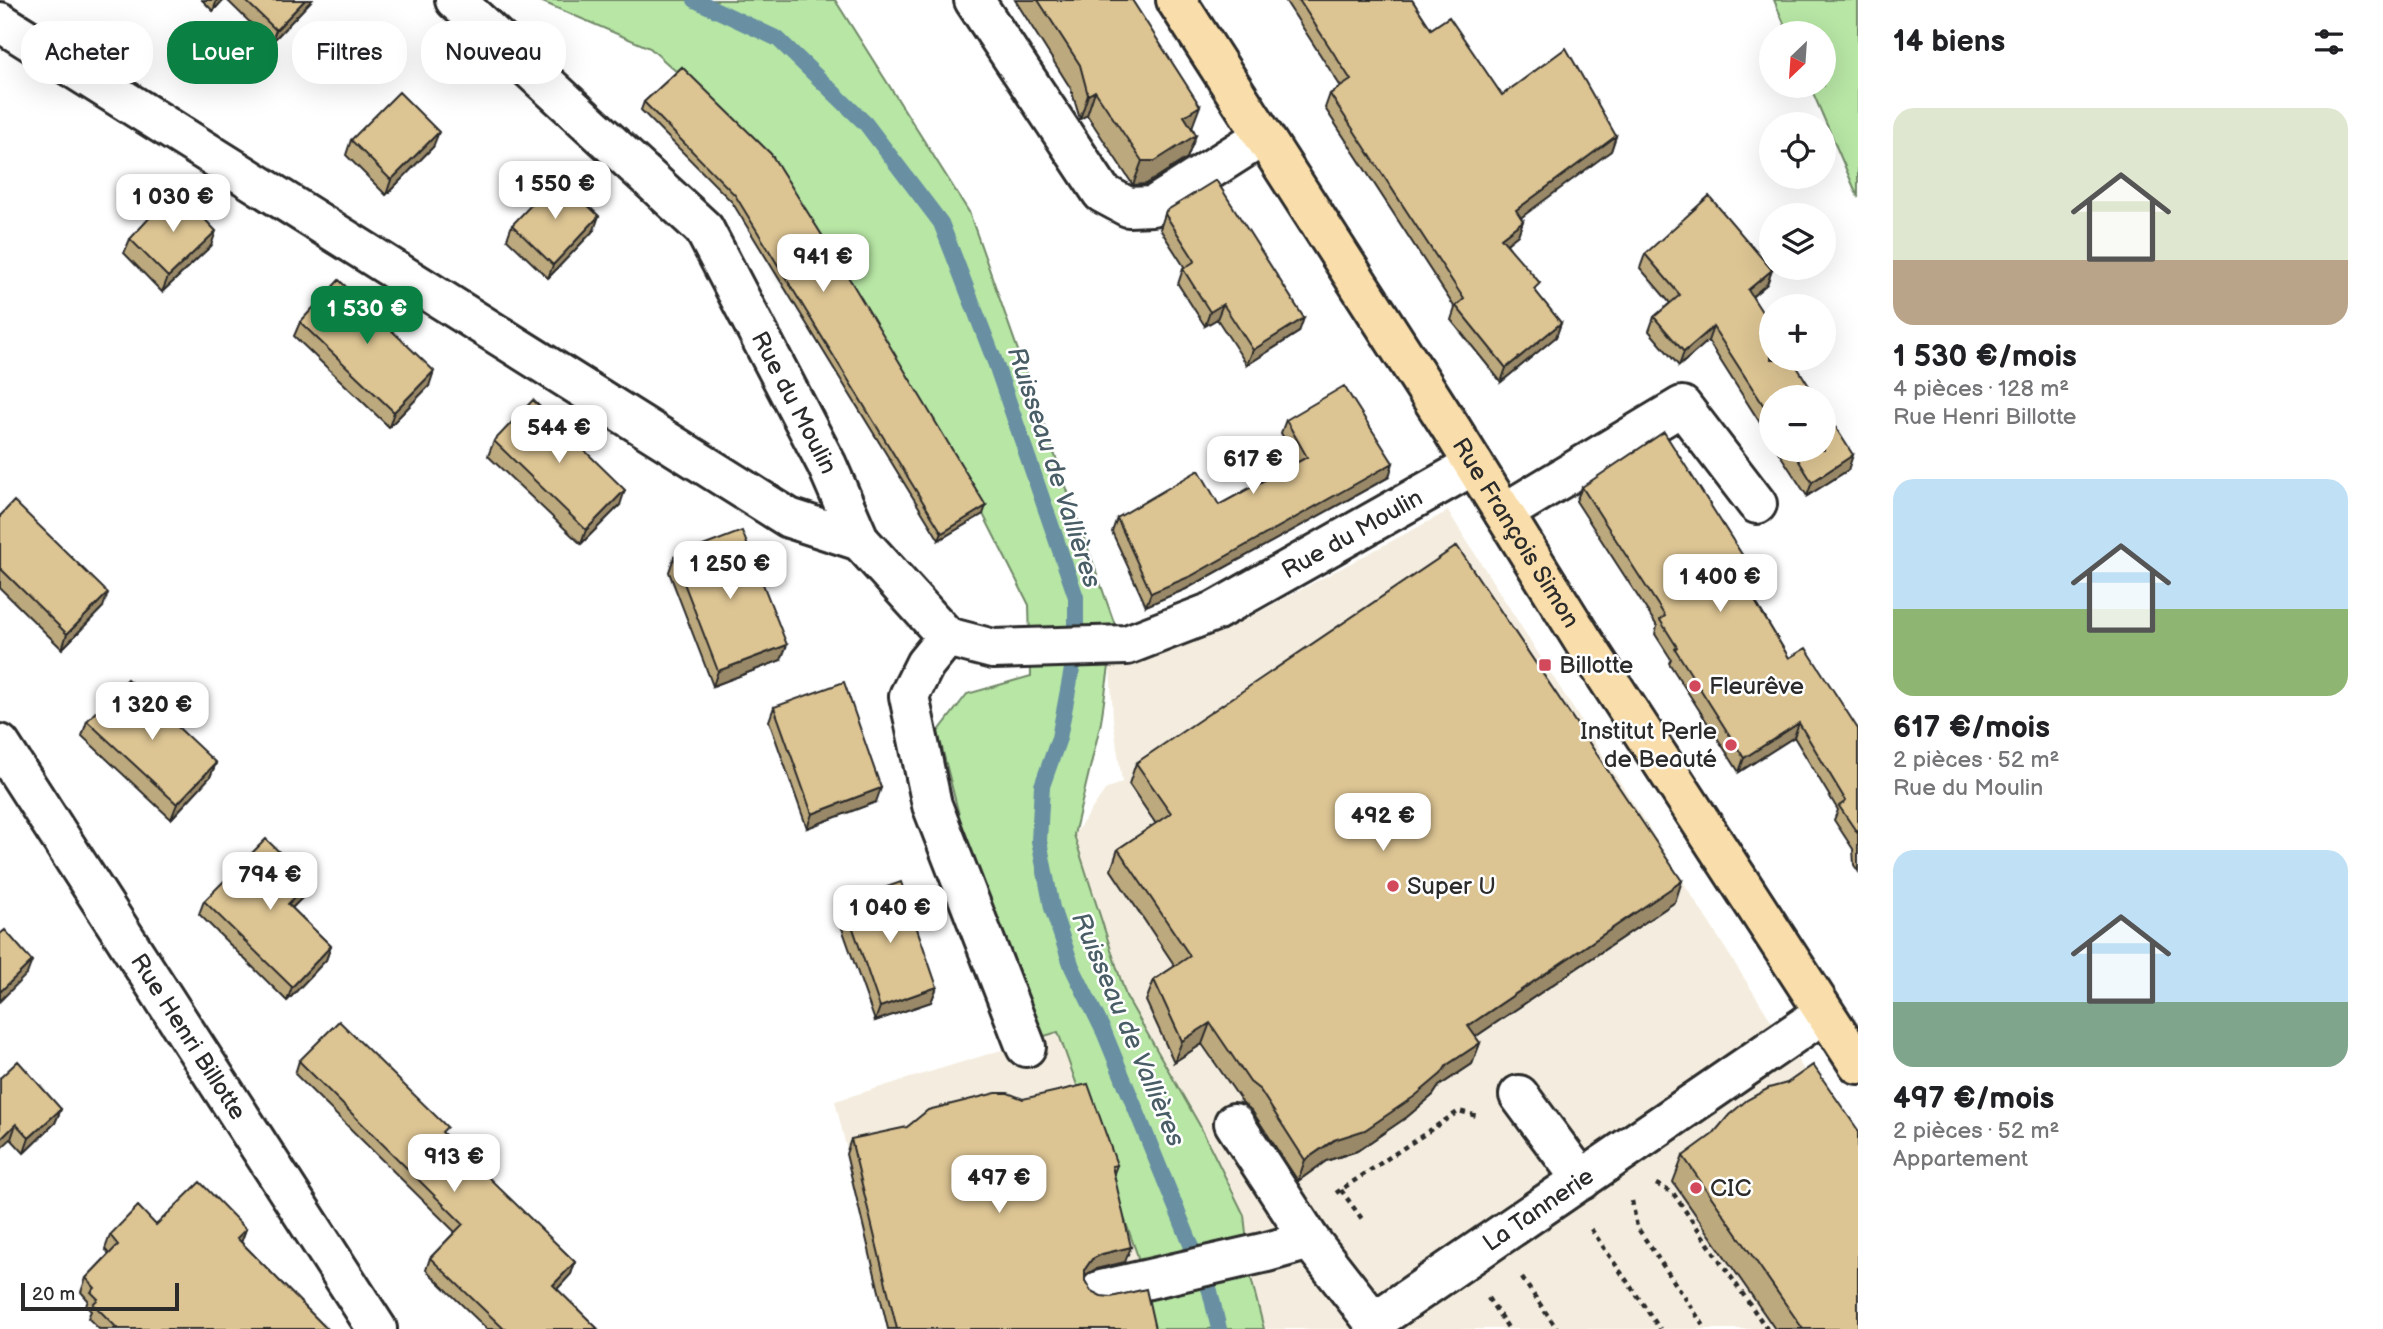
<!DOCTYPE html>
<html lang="fr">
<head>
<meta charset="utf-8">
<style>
	:root { --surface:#fff; --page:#f6f6f6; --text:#202124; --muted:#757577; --accent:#0b8043 }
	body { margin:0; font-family:"Balsamiq Sans",sans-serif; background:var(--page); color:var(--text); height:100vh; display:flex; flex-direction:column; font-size:26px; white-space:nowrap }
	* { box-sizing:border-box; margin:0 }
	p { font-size:23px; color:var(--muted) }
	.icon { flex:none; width:38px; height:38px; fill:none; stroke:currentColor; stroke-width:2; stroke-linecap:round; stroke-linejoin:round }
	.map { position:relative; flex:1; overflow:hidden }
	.side { display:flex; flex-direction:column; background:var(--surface); width:525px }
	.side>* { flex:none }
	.top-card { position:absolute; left:21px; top:21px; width:665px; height:63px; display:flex; gap:14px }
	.needle { width:46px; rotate:205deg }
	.buttons { position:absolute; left:1759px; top:21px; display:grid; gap:14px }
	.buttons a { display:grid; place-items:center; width:77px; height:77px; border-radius:50%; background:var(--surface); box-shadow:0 7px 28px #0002; font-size:35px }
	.scale { position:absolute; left:21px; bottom:18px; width:158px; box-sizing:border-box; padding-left:7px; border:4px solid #2b2b2b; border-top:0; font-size:19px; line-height:24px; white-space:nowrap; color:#2b2b2b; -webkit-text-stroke:5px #fff; paint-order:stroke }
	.price { position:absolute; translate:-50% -60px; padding:0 16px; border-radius:14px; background:#fff; color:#222; font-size:23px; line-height:46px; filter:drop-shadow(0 2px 4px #0008) }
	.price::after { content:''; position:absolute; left:50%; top:42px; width:21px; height:16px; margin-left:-10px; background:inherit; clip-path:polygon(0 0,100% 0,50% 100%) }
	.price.current { background:var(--accent); color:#fff }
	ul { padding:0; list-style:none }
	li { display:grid; align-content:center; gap:14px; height:371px; padding:0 35px }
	li span { display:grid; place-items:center; height:217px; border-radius:21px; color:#555 }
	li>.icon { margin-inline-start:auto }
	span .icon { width:126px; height:126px; fill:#fffc; stroke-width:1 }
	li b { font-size:30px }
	h2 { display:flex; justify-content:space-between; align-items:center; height:84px; padding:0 35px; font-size:30px }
	.tag { padding:0 24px; border-radius:28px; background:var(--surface); box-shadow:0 7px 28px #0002; font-size:24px; line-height:63px }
	.tag.current { background:var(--accent); color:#fff }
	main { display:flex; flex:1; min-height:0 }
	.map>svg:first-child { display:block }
	.built { fill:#f4eddf }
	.green { fill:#b7e6a5; stroke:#718868; stroke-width:2 }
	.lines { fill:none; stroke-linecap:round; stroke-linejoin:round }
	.stream { stroke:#678fa2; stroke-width:16 }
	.minor-casing { stroke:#2b2b2b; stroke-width:44 }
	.major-casing { stroke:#2b2b2b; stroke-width:44 }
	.path { stroke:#2b2b2b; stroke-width:4.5; stroke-dasharray:5 5; stroke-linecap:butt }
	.minor { stroke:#fff; stroke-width:38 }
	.major { stroke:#f9deab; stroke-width:38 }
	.wall { fill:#bda97e; stroke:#2b2b2b; stroke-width:2 }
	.shaded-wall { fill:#9a8967; stroke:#2b2b2b; stroke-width:2 }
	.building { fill:#dcc493; stroke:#2b2b2b; stroke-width:2 }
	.poi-dot { fill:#d1495b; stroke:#fff; stroke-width:2.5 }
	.labels { text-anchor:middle; stroke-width:5; stroke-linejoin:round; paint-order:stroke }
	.street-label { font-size:24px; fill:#2b2b2b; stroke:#fff }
	.poi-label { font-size:24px; fill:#2b2b2b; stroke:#fff; text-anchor:start }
	.water-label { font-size:26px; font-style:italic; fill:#495d66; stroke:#fff }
</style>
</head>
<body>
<main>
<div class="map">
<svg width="1858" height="1329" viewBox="0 0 1858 1329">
	<rect width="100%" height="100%" fill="#fff"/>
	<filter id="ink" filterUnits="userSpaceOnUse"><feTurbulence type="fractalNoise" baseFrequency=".0143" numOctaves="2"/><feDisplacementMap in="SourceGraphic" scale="14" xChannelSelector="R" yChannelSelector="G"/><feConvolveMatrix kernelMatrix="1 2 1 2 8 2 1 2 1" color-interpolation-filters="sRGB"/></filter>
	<g filter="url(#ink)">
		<path class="built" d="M 1448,511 L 1772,1022 L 1796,1057 L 1858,1158 L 1858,1329 L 890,1329 L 835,1101 L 1125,1012 L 1074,835 L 1105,790 L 1122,782 L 1113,719 L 1109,650 L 1227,629 Z"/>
		<path class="green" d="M 538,0 L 835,0 L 969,212 L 1115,625 L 1101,722 L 1074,835 L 1126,996 L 1199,1124 L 1244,1215 L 1251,1278 L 1264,1329 L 1152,1329 L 1137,1254 L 1058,1032 L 1017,1044 L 938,732 L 967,694 L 1031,676 L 1029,605 L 983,514 L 849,291 L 679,74 L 650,48 Z
			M 1774,0 L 1858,0 L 1858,197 L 1810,86 L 1824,86 L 1824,33 L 1788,33 Z"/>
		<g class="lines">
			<path class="stream" d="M 695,0 L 778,39 L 866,124 L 941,223 L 995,362 L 1076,597 L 1076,648 L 1059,738 L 1042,786 L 1039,841 L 1052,908 L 1072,967 L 1104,1032 L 1210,1291 L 1219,1329"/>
			<defs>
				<g id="minor">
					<path id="s1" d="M 455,0 L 704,229 L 827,465 L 860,541 L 947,637 L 993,649 L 1127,645 L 1215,611 L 1474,465"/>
					<path d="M 974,0 L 1102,193 L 1128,207 L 1153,206 L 1263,136"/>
					<path d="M 0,22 L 789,518 L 860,541"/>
					<path d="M 1504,513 L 1682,406 L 1757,504"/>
					<path d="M 947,637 L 925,664 L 909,696 L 932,805 L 1026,1047"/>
					<path id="s2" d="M 0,744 L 377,1329"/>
					<path d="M 1519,1095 L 1582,1180"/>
					<path d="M 1234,1123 L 1310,1240"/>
					<path id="s3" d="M 1101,1290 L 1267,1252 L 1310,1240 L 1374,1322 L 1824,1013"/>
				</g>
				<g id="major">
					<path id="s4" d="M 1176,0 L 1451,428 L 1584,642 L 1858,1064"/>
				</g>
			</defs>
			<use href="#minor" class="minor-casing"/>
			<use href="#major" class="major-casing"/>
			<path class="path" d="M 1656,1184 L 1673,1193 L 1767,1329
				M 1341,1190 L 1362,1219
				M 1336,1193 L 1459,1111 L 1477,1116
				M 1632,1201 L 1637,1227 L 1706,1329
				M 1591,1229 L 1660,1329
				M 1522,1278 L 1557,1329
				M 1488,1298 L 1509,1329"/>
			<use href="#minor" class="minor"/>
			<use href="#major" class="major"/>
		</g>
		<path class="wall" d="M 202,0 L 223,0 L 213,11 Z
			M 227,0 L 312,0 L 271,43 Z
			M 1015,0 L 1132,0 L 1196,135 L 1187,158 L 1146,184 L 1133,185 L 1087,115 L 1080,119 L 1071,89 Z
			M 1285,0 L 1412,0 L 1431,29 L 1502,95 L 1616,136 L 1611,151 L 1520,217 L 1523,221 L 1518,235 L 1507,244 L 1537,293 L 1561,323 L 1556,337 L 1501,382 L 1451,320 L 1455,308 L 1325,108 L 1330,94 L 1341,87 Z
			M 682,67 L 983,514 L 939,540 L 732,202 L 641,110 L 644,102 Z
			M 351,140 L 433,147 L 386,195 L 346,155 Z
			M 1166,211 L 1299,332 L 1247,365 L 1217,319 L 1205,326 L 1178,284 L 1183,269 L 1185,268 L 1160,229 Z
			M 512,225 L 594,230 L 548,278 L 507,239 Z
			M 130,239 L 211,246 L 162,292 L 124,253 Z
			M 1645,254 L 1772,270 L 1767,284 L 1752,297 L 1771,397 L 1771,440 L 1708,341 L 1679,366 L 1649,331 L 1654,317 L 1670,303 L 1640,268 Z
			M 300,322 L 429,386 L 389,427 L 294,336 Z
			M 1286,420 L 1389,477 L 1186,589 L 1146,606 L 1112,532 L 1117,518 L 1219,505 L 1297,462 L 1281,433 Z
			M 494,441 L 620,505 L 581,544 L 488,456 Z
			M 1777,450 L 1824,450 L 1848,470 L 1807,496 Z
			M 1582,487 L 1748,564 L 1742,579 L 1789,658 L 1858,729 L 1858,871 L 1854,865 L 1853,849 L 1834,820 L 1838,810 L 1794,737 L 1739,772 L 1669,663 L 1671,659 L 1655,634 L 1657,626 L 1576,501 Z
			M 0,516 L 103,607 L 62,649 L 0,588 Z
			M 674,557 L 781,660 L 713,686 L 669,572 Z
			M 774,707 L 876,802 L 807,828 L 769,721 Z
			M 87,721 L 216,763 L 210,777 L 171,819 L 82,736 Z
			M 1136,763 L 1675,902 L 1475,1037 L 1480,1043 L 1472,1064 L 1439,1086 L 1433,1095 L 1407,1117 L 1357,1151 L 1326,1161 L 1298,1181 L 1252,1111 L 1243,1103 L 1202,1044 L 1174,1062 L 1146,1001 L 1154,980 L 1175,966 L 1111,870 L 1118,849 L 1156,824 L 1129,784 Z
			M 310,882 L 305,895 L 292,908 L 331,946 L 326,960 L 287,1001 L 199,914 L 204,901 Z
			M 844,902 L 937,987 L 931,1002 L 875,1021 L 838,917 Z
			M 299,1061 L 444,1135 L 575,1262 L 571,1274 L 557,1289 L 598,1329 L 487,1329 L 426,1270 L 430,1258 L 455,1232 L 295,1074 Z
			M 0,1078 L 61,1109 L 55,1123 L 24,1153 L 11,1139 Z
			M 851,1139 L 1117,1165 L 1114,1173 L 1125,1262 L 1096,1269 L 1087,1274 L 1085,1276 L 1085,1281 L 1091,1291 L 1155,1329 L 888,1329 L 846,1154 Z
			M 1683,1156 L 1858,1329 L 1775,1329 L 1673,1182 Z
			M 156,1225 L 246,1229 L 241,1242 L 327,1329 L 99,1329 L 88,1318 L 91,1311 L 86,1306 L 88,1300 L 81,1292 L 86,1278 L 109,1254 L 105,1249 L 110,1235 Z"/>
		<path class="shaded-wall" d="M 217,0 L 223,0 L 213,11 Z
			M 305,0 L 312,0 L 271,43 L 276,30 Z
			M 1095,91 L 1087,115 L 1080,119 L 1088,95 Z
			M 1200,106 L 1191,130 L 1184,116 Z
			M 439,132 L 433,147 L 386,195 L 391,180 Z
			M 1196,135 L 1187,158 L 1146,184 L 1133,185 L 1142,161 Z
			M 1616,136 L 1611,151 L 1511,225 L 1516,210 Z
			M 599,216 L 594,230 L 548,278 L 553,265 Z
			M 1523,221 L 1518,235 L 1496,252 L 1501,238 Z
			M 216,231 L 211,246 L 162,292 L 168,277 Z
			M 1772,270 L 1767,284 L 1743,304 L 1748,290 Z
			M 1223,304 L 1217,319 L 1205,326 L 1210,312 Z
			M 1304,318 L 1299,332 L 1247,365 L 1253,350 Z
			M 1561,323 L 1556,337 L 1501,382 L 1506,368 Z
			M 1713,327 L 1708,341 L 1679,366 L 1684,352 Z
			M 434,371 L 429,386 L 389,427 L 394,412 Z
			M 1853,455 L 1848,470 L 1807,496 L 1812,482 Z
			M 1393,463 L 1389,477 L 1186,589 L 1146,606 L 1151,593 Z
			M 625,490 L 620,505 L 581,544 L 586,530 Z
			M 986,506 L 983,514 L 939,540 L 942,533 Z
			M 1748,564 L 1743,578 L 1732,585 L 1737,571 Z
			M 108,593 L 103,607 L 62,649 L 67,634 Z
			M 787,645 L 781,660 L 713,686 L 718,671 Z
			M 1799,723 L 1794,737 L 1739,772 L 1744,758 Z
			M 216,763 L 210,777 L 171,819 L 177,804 Z
			M 881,788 L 876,802 L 807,828 L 812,814 Z
			M 1682,881 L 1675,902 L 1460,1047 L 1468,1026 Z
			M 310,882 L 305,895 L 283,917 L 288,904 Z
			M 331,946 L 326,960 L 287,1001 L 292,987 Z
			M 32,961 L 27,974 L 0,1001 L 0,992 Z
			M 937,987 L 931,1002 L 875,1021 L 880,1007 Z
			M 1210,1023 L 1202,1044 L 1174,1062 L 1182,1041 Z
			M 1480,1043 L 1472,1064 L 1439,1086 L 1433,1095 L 1407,1117 L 1357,1151 L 1326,1161 L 1298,1181 L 1305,1160 Z
			M 61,1109 L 55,1123 L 24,1153 L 29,1138 Z
			M 16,1124 L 11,1139 L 0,1149 L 0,1140 Z
			M 246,1229 L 241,1243 L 237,1238 Z
			M 1131,1247 L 1125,1262 L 1096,1269 L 1087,1274 L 1080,1284 L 1085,1269 L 1092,1259 L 1102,1254 Z
			M 575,1262 L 571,1274 L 549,1298 L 553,1285 Z"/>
		<path class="building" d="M 245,0 L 305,0 L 276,30 Z
			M 1038,0 L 1132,0 L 1200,106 L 1184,116 L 1196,135 L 1155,161 L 1142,161 L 1095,91 L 1088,95 L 1080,65 Z
			M 1299,0 L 1412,0 L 1431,29 L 1449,17 L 1502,95 L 1566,48 L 1616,136 L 1516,210 L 1523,221 L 1501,238 L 1540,283 L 1534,289 L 1561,323 L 1506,368 L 1456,306 L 1464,299 L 1330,94 L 1351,80 Z
			M 682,67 L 771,154 L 852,283 L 986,506 L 942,533 L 735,195 L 644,102 Z
			M 399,92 L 439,132 L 391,180 L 351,140 Z
			M 558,177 L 599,216 L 553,265 L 512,225 Z
			M 1216,180 L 1304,318 L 1253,350 L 1223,304 L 1210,312 L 1183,269 L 1195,261 L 1165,214 L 1166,211 Z
			M 176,189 L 216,231 L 168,277 L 130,239 Z
			M 1709,196 L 1772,270 L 1748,290 L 1771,326 L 1771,359 L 1792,359 L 1816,397 L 1771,397 L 1771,417 L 1713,327 L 1684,352 L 1654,317 L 1680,295 L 1645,254 Z
			M 339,280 L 434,371 L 394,412 L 300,322 Z
			M 1344,386 L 1393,463 L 1191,576 L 1151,593 L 1117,518 L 1199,470 L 1219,505 L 1307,457 L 1286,420 Z
			M 533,400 L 625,490 L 586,530 L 494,441 Z
			M 1824,409 L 1853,455 L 1812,482 L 1792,450 L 1824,450 Z
			M 1664,432 L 1748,564 L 1737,571 L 1789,658 L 1806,648 L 1858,729 L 1858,834 L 1839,806 L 1846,801 L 1799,723 L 1744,758 L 1675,649 L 1677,647 L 1660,620 L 1665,616 L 1582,487 Z
			M 14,501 L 108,593 L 67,634 L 0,568 L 0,516 Z
			M 742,531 L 787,645 L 718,671 L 674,557 Z
			M 1457,546 L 1682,881 L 1468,1026 L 1480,1043 L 1447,1065 L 1441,1074 L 1415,1096 L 1365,1130 L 1334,1140 L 1305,1160 L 1260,1090 L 1250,1082 L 1210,1023 L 1182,1041 L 1154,980 L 1190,956 L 1118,849 L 1171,813 L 1136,763 Z
			M 127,679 L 216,763 L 177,804 L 87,721 Z
			M 844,682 L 881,788 L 812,814 L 774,707 Z
			M 266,839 L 310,882 L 288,904 L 331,946 L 292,987 L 204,901 Z
			M 901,882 L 937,987 L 880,1007 L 844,902 Z
			M 5,930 L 32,961 L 0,992 L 0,934 Z
			M 339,1021 L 447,1127 L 442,1132 L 575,1262 L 553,1285 L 598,1329 L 504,1329 L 430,1258 L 463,1224 L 299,1061 Z
			M 18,1061 L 61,1109 L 29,1138 L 16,1124 L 0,1140 L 0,1078 Z
			M 1813,1065 L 1858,1130 L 1858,1329 L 1803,1329 L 1683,1156 L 1713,1134 L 1729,1115 L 1747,1100 L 1769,1088 L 1787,1083 Z
			M 1088,1084 L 1117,1165 L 1112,1166 L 1131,1247 L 1102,1254 L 1092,1259 L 1085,1269 L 1085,1281 L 1091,1291 L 1101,1296 L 1111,1297 L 1146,1289 L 1155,1329 L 897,1329 L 851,1139 L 907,1127 L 928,1110 L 996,1093 L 1008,1093 L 1023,1099 Z
			M 200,1182 L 246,1229 L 237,1238 L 327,1329 L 118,1329 L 93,1304 L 98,1299 L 91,1292 L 95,1288 L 86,1278 L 118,1245 L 110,1235 L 138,1206 L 156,1225 Z"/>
	</g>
	<g class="poi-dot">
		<rect x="1538" y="658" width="14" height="14" rx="3.5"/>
		<circle cx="1695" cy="686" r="7"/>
		<circle cx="1731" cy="745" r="7"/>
		<circle cx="1393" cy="886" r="7"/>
		<circle cx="1696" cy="1188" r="7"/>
	</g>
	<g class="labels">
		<g class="street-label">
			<text dy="8" stroke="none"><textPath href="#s1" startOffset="534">Rue du Moulin</textPath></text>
			<text dy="8" stroke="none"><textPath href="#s4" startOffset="632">Rue François Simon</textPath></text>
			<text dy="8" stroke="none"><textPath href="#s1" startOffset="1250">Rue du Moulin</textPath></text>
			<text dy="8" stroke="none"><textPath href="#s2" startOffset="348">Rue Henri Billotte</textPath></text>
			<text dy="8" stroke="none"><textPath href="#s3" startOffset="518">La Tannerie</textPath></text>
		</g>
		<g class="poi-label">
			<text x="1559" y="673">Billotte</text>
			<text x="1709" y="694">Fleurêve</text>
			<text x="1717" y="739" text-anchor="end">Institut Perle<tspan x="1717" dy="28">de Beauté</tspan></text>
			<text x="1407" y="894">Super U</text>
			<text x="1710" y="1196">CIC</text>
		</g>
		<g class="water-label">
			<text transform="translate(1055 467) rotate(72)" y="9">Ruisseau de Vallières</text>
			<text transform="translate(1129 1029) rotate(67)" y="9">Ruisseau de Vallières</text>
		</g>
	</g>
</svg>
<div class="buttons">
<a><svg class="needle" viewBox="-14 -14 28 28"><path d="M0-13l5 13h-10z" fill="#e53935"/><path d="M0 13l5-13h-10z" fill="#757577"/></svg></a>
<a><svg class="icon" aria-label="locate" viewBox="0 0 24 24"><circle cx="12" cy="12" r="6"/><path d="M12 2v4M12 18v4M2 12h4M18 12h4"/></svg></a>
<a><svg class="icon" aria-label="layers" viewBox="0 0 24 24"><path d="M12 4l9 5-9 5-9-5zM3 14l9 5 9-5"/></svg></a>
<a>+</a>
<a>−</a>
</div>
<div class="scale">20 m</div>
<b class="price" style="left:555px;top:221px">1 550 €</b>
<b class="price" style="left:173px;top:234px">1 030 €</b>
<b class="price" style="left:823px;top:294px">941 €</b>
<b class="price current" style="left:367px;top:346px">1 530 €</b>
<b class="price" style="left:559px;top:465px">544 €</b>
<b class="price" style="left:1253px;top:496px">617 €</b>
<b class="price" style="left:730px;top:601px">1 250 €</b>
<b class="price" style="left:1720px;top:614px">1 400 €</b>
<b class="price" style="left:152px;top:742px">1 320 €</b>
<b class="price" style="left:1383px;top:853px">492 €</b>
<b class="price" style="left:270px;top:912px">794 €</b>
<b class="price" style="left:890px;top:945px">1 040 €</b>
<b class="price" style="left:454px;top:1194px">913 €</b>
<b class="price" style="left:999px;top:1215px">497 €</b>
<div class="top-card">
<a class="tag">Acheter</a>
<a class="tag current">Louer</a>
<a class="tag">Filtres</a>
<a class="tag">Nouveau</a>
</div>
</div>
<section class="side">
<h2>14 biens<svg class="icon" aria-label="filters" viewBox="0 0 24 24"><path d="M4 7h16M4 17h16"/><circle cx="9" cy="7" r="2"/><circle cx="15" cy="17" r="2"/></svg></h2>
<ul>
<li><span style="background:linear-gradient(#dfe7d0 70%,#b9a48a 0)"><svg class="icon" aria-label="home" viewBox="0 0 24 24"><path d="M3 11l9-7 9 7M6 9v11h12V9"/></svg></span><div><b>1 530 €/mois</b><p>4 pièces · 128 m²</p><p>Rue Henri Billotte</p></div></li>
<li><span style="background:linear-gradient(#bfe0f5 60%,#8fb573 0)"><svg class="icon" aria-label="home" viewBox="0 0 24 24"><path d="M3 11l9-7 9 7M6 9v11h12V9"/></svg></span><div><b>617 €/mois</b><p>2 pièces · 52 m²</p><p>Rue du Moulin</p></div></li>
<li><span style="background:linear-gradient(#bfe0f5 70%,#7fa58c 0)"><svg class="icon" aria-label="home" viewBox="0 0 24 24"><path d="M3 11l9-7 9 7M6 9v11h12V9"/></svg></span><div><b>497 €/mois</b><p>2 pièces · 52 m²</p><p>Appartement</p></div></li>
</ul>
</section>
</main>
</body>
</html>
